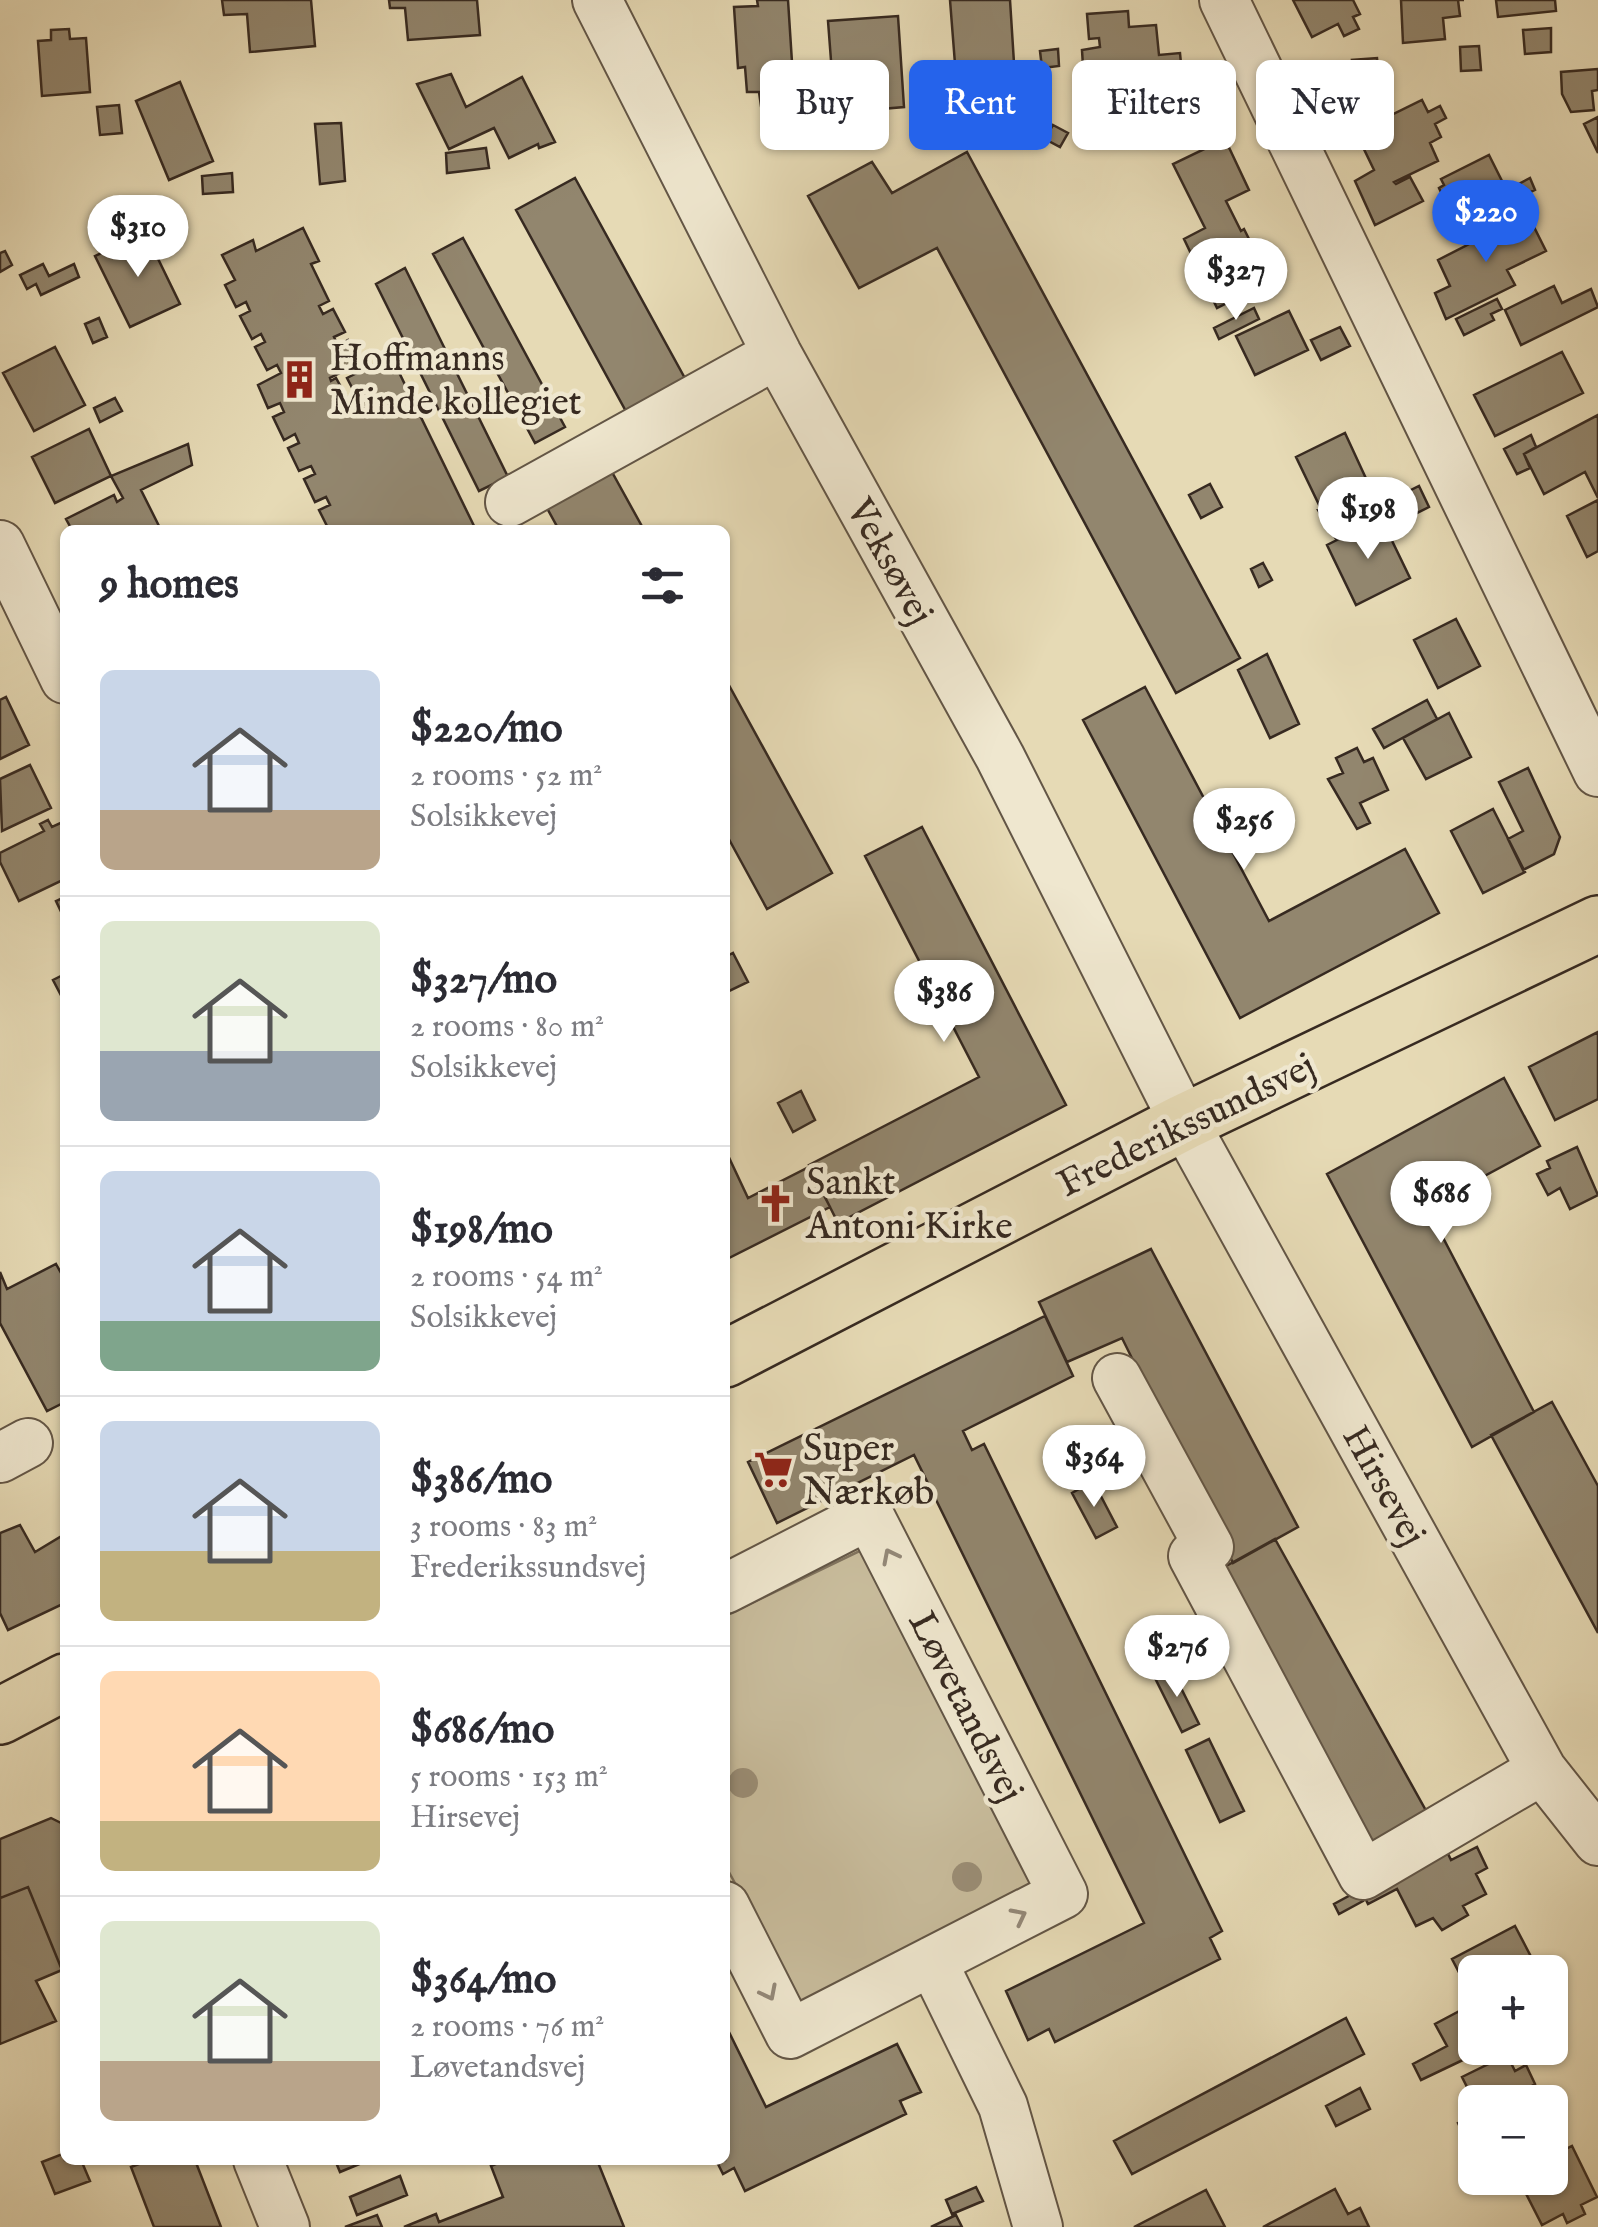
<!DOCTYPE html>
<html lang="en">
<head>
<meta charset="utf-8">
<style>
	:root { --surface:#fff; --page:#f7f7f7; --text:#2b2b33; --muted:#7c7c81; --line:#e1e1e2; --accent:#2563eb }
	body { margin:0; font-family:"IM FELL English",serif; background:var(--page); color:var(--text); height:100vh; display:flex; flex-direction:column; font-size:38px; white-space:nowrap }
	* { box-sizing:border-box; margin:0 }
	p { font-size:32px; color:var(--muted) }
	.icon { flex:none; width:55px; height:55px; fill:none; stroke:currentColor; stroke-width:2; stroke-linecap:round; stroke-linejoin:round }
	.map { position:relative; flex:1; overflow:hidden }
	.side { position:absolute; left:60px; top:525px; width:670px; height:1640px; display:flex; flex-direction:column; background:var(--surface); border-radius:15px; box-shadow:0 2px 8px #0004 }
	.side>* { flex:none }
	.banner { position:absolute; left:760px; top:60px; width:688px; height:90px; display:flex; gap:20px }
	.fabs { position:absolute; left:1458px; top:1955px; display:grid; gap:20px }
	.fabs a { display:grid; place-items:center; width:110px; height:110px; border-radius:15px; background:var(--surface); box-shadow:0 2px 8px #0004; font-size:50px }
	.price { position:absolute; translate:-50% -85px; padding:0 22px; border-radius:35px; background:#fff; color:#222; font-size:32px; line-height:65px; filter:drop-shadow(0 2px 5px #0008) }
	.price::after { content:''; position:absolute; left:50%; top:60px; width:30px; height:22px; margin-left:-15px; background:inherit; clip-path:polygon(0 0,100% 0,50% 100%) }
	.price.selected { background:var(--accent); color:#fff }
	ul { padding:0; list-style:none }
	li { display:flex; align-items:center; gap:30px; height:250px; padding:0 40px }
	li+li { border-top:2px solid var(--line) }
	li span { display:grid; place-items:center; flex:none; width:280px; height:200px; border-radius:15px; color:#555 }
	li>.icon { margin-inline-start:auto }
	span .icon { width:120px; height:120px; fill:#fffc; stroke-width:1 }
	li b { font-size:42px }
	h2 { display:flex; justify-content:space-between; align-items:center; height:120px; padding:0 40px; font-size:42px }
	.pill { padding:0 35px; border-radius:15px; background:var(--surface); box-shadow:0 2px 8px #0004; font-size:35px; line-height:90px }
	.pill.selected { background:var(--accent); color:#fff }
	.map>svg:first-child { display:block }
	.green { fill:#c8bc9c; stroke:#80735e; stroke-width:2.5 }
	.building { fill:#92866e; stroke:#372a21; stroke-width:2.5 }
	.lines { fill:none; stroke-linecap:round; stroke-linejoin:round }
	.minor-casing { stroke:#635646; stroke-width:52 }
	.major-casing { stroke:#372a21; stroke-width:60 }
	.minor { stroke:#efe7cf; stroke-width:48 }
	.major { stroke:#e6dab5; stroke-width:55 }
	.tree { fill:#9a8d75 }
	.oneway { stroke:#938878 }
	.labels { text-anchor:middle; stroke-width:9; stroke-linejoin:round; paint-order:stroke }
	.poi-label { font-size:38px; fill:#372a21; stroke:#efe7cf; text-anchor:start }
	.street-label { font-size:38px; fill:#372a21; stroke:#efe7cf }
</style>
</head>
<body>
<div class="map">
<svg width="1598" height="2227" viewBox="0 0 1598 2227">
	<rect width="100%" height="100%" fill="#e6dab5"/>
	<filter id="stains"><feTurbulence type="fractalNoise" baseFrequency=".002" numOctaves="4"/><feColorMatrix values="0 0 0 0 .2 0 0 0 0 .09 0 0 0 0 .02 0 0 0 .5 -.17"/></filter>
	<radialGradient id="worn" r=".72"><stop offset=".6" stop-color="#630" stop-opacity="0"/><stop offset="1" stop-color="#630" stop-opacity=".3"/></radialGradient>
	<path class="green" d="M 872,1545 L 1041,1887 L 802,2005 L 725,1865 L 725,1616 Z"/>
	<path class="building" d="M 222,0 L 311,0 L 315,46 L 250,52 L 247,14 L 224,15 Z
		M 389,0 L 477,0 L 480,35 L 408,40 L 405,8 L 390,8 Z
		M 757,0 L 788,0 L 792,62 L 797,62 L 799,88 L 794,89 L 795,111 L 762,113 L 759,92 L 747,92 L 745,67 L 738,68 L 734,7 L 758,6 Z
		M 950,0 L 1010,0 L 1014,63 L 990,64 L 996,112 L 959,115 Z
		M 1293,0 L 1353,0 L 1360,14 L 1353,17 L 1359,29 L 1344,36 L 1338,24 L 1312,37 Z
		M 1401,0 L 1464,0 L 1458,0 L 1460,16 L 1443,18 L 1445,39 L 1403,43 Z
		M 1496,0 L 1555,0 L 1556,11 L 1498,17 Z
		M 1128,11 L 1129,27 L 1156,25 L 1159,55 L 1180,53 L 1184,95 L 1163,97 L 1161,88 L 1138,90 L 1139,99 L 1129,100 L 1128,90 L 1105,93 L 1104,80 L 1084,82 L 1082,50 L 1100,47 L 1099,38 L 1089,39 L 1087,14 Z
		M 898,16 L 904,107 L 835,113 L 828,21 Z
		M 1551,28 L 1551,52 L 1525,54 L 1523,30 Z
		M 69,29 L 70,39 L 86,38 L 90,92 L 42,96 L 38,41 L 51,40 L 51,30 Z
		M 1479,46 L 1481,70 L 1461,71 L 1460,47 Z
		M 1058,49 L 1059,66 L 1042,68 L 1040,51 Z
		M 1377,58 L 1379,80 L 1354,82 L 1354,88 L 1319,92 L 1316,71 L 1353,68 L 1352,60 Z
		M 1598,69 L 1598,90 L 1592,91 L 1594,110 L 1571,112 L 1562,94 L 1561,72 Z
		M 451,74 L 466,107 L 522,77 L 555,142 L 539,148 L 538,144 L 509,158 L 494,128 L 449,149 L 417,84 Z
		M 180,82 L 213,161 L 169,180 L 136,101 Z
		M 1422,100 L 1428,112 L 1440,106 L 1446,118 L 1435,124 L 1441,137 L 1430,143 L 1438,161 L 1394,182 L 1396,184 L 1410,177 L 1423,201 L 1375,225 L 1355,181 L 1374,170 L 1348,116 L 1372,104 L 1379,121 Z
		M 119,105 L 122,133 L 100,135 L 97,107 Z
		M 815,116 L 816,138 L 772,141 L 771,119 Z
		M 1598,117 L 1598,153 L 1584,124 Z
		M 341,123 L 345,181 L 320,184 L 315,124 Z
		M 1053,125 L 1068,133 L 1060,147 L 1045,139 Z
		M 1225,139 L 1249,190 L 1226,201 L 1241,231 L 1244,229 L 1251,243 L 1254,242 L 1267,267 L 1257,271 L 1264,284 L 1217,308 L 1184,239 L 1205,228 L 1173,164 Z
		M 486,148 L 489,168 L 447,173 L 446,153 Z
		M 967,152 L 1240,658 L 1176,693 L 937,248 L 859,288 L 808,196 L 872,162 L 892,193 Z
		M 1489,155 L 1509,195 L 1461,219 L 1453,202 L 1447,205 L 1439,188 L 1444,185 L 1441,179 Z
		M 232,173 L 233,192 L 203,194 L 202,176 Z
		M 575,178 L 687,382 L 628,415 L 516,210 Z
		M 1530,178 L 1535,190 L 1518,198 L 1513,187 Z
		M 1528,215 L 1546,251 L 1507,270 L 1515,285 L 1446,319 L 1435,293 L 1450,286 L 1438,260 L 1477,240 L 1472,230 L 1485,224 L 1490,234 Z
		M 303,228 L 319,261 L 311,264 L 329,301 L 319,306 L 323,314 L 333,309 L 345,332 L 334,337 L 338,346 L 348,340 L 360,363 L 330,378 L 331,381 L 336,378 L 351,405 L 359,401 L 347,378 L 391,356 L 476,530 L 329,530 L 319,510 L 330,505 L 326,497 L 315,502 L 304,479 L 315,474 L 311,466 L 299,471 L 288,448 L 299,443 L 295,434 L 284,440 L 273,417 L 284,412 L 280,403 L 268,408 L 258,385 L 281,373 L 277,365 L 267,370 L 255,347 L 265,342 L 261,334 L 252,339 L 240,316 L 250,311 L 246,302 L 236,307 L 225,285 L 235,280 L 222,255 L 253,240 L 256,251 Z
		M 145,232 L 180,304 L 130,327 L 95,256 Z
		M 463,238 L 565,427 L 535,443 L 433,254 Z
		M 5,251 L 12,265 L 0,272 L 0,253 Z
		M 43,264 L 49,276 L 74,264 L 79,277 L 41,295 L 36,284 L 27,289 L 20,275 Z
		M 405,268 L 508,477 L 479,491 L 376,284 Z
		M 1554,286 L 1562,303 L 1591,289 L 1598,307 L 1521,345 L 1505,310 Z
		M 1497,299 L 1502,309 L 1491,314 L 1494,320 L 1464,335 L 1456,319 Z
		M 1254,308 L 1259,319 L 1219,339 L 1214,328 Z
		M 1289,311 L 1308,350 L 1255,375 L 1236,336 Z
		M 99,318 L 107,337 L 93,343 L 85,324 Z
		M 1340,327 L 1350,346 L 1321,360 L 1311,340 Z
		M 55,347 L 85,405 L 34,431 L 3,373 Z
		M 1562,352 L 1583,393 L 1495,436 L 1474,395 Z
		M 115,398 L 122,411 L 100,422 L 94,408 Z
		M 1598,415 L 1598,498 L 1585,472 L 1544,494 L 1524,454 Z
		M 89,429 L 111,476 L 55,503 L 32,457 Z
		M 1345,433 L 1369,485 L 1360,490 L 1369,508 L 1373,506 L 1381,518 L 1336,539 L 1318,510 L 1321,509 L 1296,457 Z
		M 1531,435 L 1536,447 L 1524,454 L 1530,468 L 1517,474 L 1504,449 Z
		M 188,444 L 192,465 L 141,490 L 160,528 L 72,530 L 66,519 L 114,495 L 117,502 L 123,498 L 111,476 Z
		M 607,463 L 644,530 L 559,530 L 542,499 Z
		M 1210,484 L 1222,507 L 1201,518 L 1189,495 Z
		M 1419,486 L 1429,507 L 1401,521 L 1391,500 Z
		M 1598,500 L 1598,551 L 1587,557 L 1567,516 Z
		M 1381,518 L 1410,578 L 1356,605 L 1327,545 Z
		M 1263,563 L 1272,580 L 1259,587 L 1251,569 Z
		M 1456,619 L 1480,666 L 1438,688 L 1414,640 Z
		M 1267,654 L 1299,724 L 1270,738 L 1238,670 Z
		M 725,678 L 832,873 L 767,909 L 725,832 Z
		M 1145,687 L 1269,921 L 1405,849 L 1439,913 L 1240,1018 L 1083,720 Z
		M 6,697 L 29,745 L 0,759 L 0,700 Z
		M 1427,700 L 1437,719 L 1384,748 L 1373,729 Z
		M 1449,713 L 1471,757 L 1426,779 L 1403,738 Z
		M 1357,748 L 1364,762 L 1373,758 L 1388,790 L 1360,803 L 1370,823 L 1357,829 L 1328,779 L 1343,773 L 1336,758 Z
		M 30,765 L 51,808 L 2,831 L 0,779 Z
		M 1528,768 L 1560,837 L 1554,854 L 1523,870 L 1508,839 L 1523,831 L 1499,782 Z
		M 1493,809 L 1525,872 L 1483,893 L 1451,831 Z
		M 48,820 L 52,827 L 65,821 L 65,879 L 19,901 L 0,862 L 0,853 L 44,831 L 40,824 Z
		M 922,827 L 1066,1105 L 838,1223 L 809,1165 L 979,1077 L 865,856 Z
		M 65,897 L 65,920 L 56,901 Z
		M 733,953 L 748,982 L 725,993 L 725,957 Z
		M 65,974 L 65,1003 L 53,980 Z
		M 1598,1032 L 1598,1099 L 1555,1120 L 1529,1067 Z
		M 1504,1078 L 1540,1146 L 1427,1207 L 1534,1412 L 1472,1447 L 1327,1174 Z
		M 801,1091 L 815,1120 L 793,1132 L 778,1103 Z
		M 1577,1147 L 1598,1195 L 1570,1209 L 1560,1188 L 1548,1195 L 1537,1174 L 1550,1168 L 1547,1161 Z
		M 725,1149 L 748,1198 L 809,1167 L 830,1207 L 725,1260 Z
		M 1151,1249 L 1298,1527 L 1233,1563 L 1122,1338 L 1067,1362 L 1039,1302 Z
		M 56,1264 L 65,1280 L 65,1402 L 47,1411 L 0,1323 L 0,1272 L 7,1289 Z
		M 1045,1316 L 1073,1376 L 963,1431 L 972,1450 L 984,1444 L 1222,1931 L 1210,1938 L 1220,1959 L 1055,2042 L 1049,2029 L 1028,2040 L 1006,1991 L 1144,1923 L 914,1455 L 777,1523 L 748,1462 Z
		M 1552,1402 L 1598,1486 L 1598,1633 L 1491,1435 Z
		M 1093,1481 L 1117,1527 L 1096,1538 L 1072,1493 Z
		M 20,1525 L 35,1552 L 65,1534 L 65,1603 L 8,1630 L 0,1613 L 0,1533 Z
		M 1275,1539 L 1434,1825 L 1378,1857 L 1219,1570 Z
		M 1171,1668 L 1199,1724 L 1182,1732 L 1154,1676 Z
		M 1209,1739 L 1244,1811 L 1220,1822 L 1186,1750 Z
		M 51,1818 L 65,1825 L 65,1969 L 62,1970 L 28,1887 L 0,1898 L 0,1839 Z
		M 1442,1841 L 1451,1860 L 1477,1847 L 1487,1868 L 1476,1874 L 1486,1894 L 1463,1906 L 1468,1915 L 1442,1930 L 1433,1918 L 1416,1926 L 1397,1889 L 1368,1904 L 1359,1885 Z
		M 28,1887 L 62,1970 L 36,1981 L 56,2021 L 0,2044 L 0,1898 Z
		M 1358,1891 L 1363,1901 L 1339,1914 L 1334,1904 Z
		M 1515,1926 L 1538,1970 L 1475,1972 L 1475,2018 L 1469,2006 L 1475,2003 L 1452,1959 Z
		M 1469,2006 L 1475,2019 L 1475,2048 L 1488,2048 L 1421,2080 L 1413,2064 L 1447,2046 L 1435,2024 Z
		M 1346,2018 L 1364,2054 L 1132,2174 L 1114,2141 Z
		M 725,2024 L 766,2107 L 897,2044 L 921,2092 L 900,2101 L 906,2114 L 745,2191 L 734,2168 L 723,2174 L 716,2160 L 725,2160 Z
		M 1507,2055 L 1515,2071 L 1526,2065 L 1535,2084 L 1525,2090 L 1531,2102 L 1475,2103 L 1462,2077 Z
		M 1360,2088 L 1370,2109 L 1336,2126 L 1326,2106 Z
		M 1475,2114 L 1475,2135 L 1466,2139 L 1458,2123 Z
		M 1572,2146 L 1597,2197 L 1581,2205 L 1585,2214 L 1567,2223 L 1563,2214 L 1542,2225 L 1518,2178 L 1550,2178 L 1550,2157 Z
		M 65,2153 L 65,2160 L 81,2160 L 90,2181 L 55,2194 L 42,2162 Z
		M 149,2160 L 195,2160 L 221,2227 L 154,2227 L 131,2167 Z
		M 335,2160 L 369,2160 L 340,2172 Z
		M 505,2160 L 597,2160 L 624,2227 L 404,2227 L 436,2214 L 439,2222 L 503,2197 L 491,2166 Z
		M 400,2176 L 407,2195 L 357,2215 L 350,2197 Z
		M 976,2187 L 983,2201 L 952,2214 L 946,2200 Z
		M 1335,2189 L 1348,2214 L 1360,2208 L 1369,2227 L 1263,2227 Z
		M 1206,2190 L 1225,2227 L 1134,2227 Z
		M 377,2215 L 382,2227 L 345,2227 Z
		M 956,2215 L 962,2227 L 931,2227 Z"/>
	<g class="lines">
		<defs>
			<path id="minor" d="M 597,0 L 777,354 L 1000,757 L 1184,1122 L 1542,1770 L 1598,1841
				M 1224,0 L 1598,772
				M 510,502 L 777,354
				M 0,545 L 65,679
				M 1117,1378 L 1209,1547 L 1193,1556 L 1363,1875 L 1542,1770
				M 0,1458 L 28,1443
				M 725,1589 L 869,1515 L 1063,1894 L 790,2034 L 725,1906
				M 932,1961 L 1003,2106 L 1038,2227
				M 258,2160 L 285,2227"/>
			<path id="major" d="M 725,1359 L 1184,1122 L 1598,924
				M 0,1716 L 65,1682"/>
		</defs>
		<use href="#minor" class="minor-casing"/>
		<use href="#major" class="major-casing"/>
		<use href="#minor" class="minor"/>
		<use href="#major" class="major"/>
	</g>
	<g class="tree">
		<circle cx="743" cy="1783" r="15"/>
		<circle cx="967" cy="1877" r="15"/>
	</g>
	<defs><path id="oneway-chevron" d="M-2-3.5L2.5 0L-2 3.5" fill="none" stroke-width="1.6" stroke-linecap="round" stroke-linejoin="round" transform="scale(2.5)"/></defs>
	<g class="oneway">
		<use href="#oneway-chevron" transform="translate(890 1556) rotate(-117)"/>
		<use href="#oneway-chevron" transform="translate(1019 1916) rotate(-27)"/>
		<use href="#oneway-chevron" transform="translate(769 1993) rotate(63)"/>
	</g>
	<defs>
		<symbol id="building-bare" viewBox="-9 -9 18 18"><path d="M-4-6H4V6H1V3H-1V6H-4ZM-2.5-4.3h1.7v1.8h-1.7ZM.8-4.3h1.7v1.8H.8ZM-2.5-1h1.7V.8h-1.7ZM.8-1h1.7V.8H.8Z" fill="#8f2418" stroke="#efe7cf" stroke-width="2.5" paint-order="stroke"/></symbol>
		<symbol id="church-bare" viewBox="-9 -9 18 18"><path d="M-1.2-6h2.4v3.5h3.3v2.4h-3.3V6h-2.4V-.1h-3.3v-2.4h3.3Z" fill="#8f2418" stroke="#efe7cf" stroke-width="2.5" paint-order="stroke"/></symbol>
		<symbol id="supermarket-bare" viewBox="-9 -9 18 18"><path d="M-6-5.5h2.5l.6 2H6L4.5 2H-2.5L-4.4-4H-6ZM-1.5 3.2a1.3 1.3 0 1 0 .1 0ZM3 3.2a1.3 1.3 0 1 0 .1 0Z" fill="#8f2418" stroke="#efe7cf" stroke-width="2.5" paint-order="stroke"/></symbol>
	</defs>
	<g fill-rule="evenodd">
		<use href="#building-bare" x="272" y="352" width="55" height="55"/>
		<use href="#church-bare" x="748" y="1176" width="55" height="55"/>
		<use href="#supermarket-bare" x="746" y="1442" width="55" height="55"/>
	</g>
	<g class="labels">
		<g class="poi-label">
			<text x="330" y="370">Hoffmanns<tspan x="330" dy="44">Minde kollegiet</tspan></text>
			<text x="806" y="1194">Sankt<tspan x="806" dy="44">Antoni Kirke</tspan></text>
			<text x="803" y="1460">Super<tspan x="803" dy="44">Nærkøb</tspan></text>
		</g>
		<g class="street-label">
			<text transform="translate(891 561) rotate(61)" y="13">Veksøvej</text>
			<text transform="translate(1186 1124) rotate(-26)" y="13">Frederikssundsvej</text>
			<text transform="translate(1385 1485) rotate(61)" y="13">Hirsevej</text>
			<text transform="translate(967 1706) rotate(63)" y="13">Løvetandsvej</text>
		</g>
	</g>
	<rect width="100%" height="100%" filter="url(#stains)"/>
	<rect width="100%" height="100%" fill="url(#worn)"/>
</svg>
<div class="fabs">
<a>+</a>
<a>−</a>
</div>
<b class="price selected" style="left:1486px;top:265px">$220</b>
<b class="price" style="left:138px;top:280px">$310</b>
<b class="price" style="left:1236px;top:323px">$327</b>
<b class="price" style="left:1368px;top:562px">$198</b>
<b class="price" style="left:1244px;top:873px">$256</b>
<b class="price" style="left:944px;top:1045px">$386</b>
<b class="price" style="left:1441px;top:1246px">$686</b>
<b class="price" style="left:1094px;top:1510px">$364</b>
<b class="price" style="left:1177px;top:1700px">$276</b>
<div class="banner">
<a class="pill">Buy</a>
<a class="pill selected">Rent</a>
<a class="pill">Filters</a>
<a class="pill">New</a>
</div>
<section class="side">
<h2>9 homes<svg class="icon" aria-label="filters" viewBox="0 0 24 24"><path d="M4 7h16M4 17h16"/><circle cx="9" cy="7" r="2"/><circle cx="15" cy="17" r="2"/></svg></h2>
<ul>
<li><span style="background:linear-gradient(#c9d6e8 70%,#b9a48a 0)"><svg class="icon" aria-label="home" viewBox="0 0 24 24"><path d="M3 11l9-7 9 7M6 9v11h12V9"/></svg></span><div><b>$220/mo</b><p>2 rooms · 52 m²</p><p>Solsikkevej</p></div></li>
<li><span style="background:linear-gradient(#dfe7d0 65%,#9aa5b1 0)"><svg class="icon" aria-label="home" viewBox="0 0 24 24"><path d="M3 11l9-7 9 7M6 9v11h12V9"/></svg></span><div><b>$327/mo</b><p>2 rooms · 80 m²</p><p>Solsikkevej</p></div></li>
<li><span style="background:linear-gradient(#c9d6e8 75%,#7fa58c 0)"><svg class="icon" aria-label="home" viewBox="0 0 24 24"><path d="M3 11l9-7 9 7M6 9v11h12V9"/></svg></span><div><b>$198/mo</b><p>2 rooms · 54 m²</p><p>Solsikkevej</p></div></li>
<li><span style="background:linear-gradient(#c9d6e8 65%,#c2b280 0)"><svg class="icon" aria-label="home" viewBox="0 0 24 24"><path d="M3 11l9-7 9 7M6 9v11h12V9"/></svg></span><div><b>$386/mo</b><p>3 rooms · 83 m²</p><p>Frederikssundsvej</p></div></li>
<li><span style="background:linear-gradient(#ffd9b3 75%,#c2b280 0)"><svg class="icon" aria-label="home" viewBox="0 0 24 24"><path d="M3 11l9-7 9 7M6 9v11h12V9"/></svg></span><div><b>$686/mo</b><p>5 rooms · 153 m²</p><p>Hirsevej</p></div></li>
<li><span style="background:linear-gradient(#dfe7d0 70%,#b9a48a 0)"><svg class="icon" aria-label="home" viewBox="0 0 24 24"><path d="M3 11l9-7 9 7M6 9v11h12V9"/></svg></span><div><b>$364/mo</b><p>2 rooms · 76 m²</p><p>Løvetandsvej</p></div></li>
</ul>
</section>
</div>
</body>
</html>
